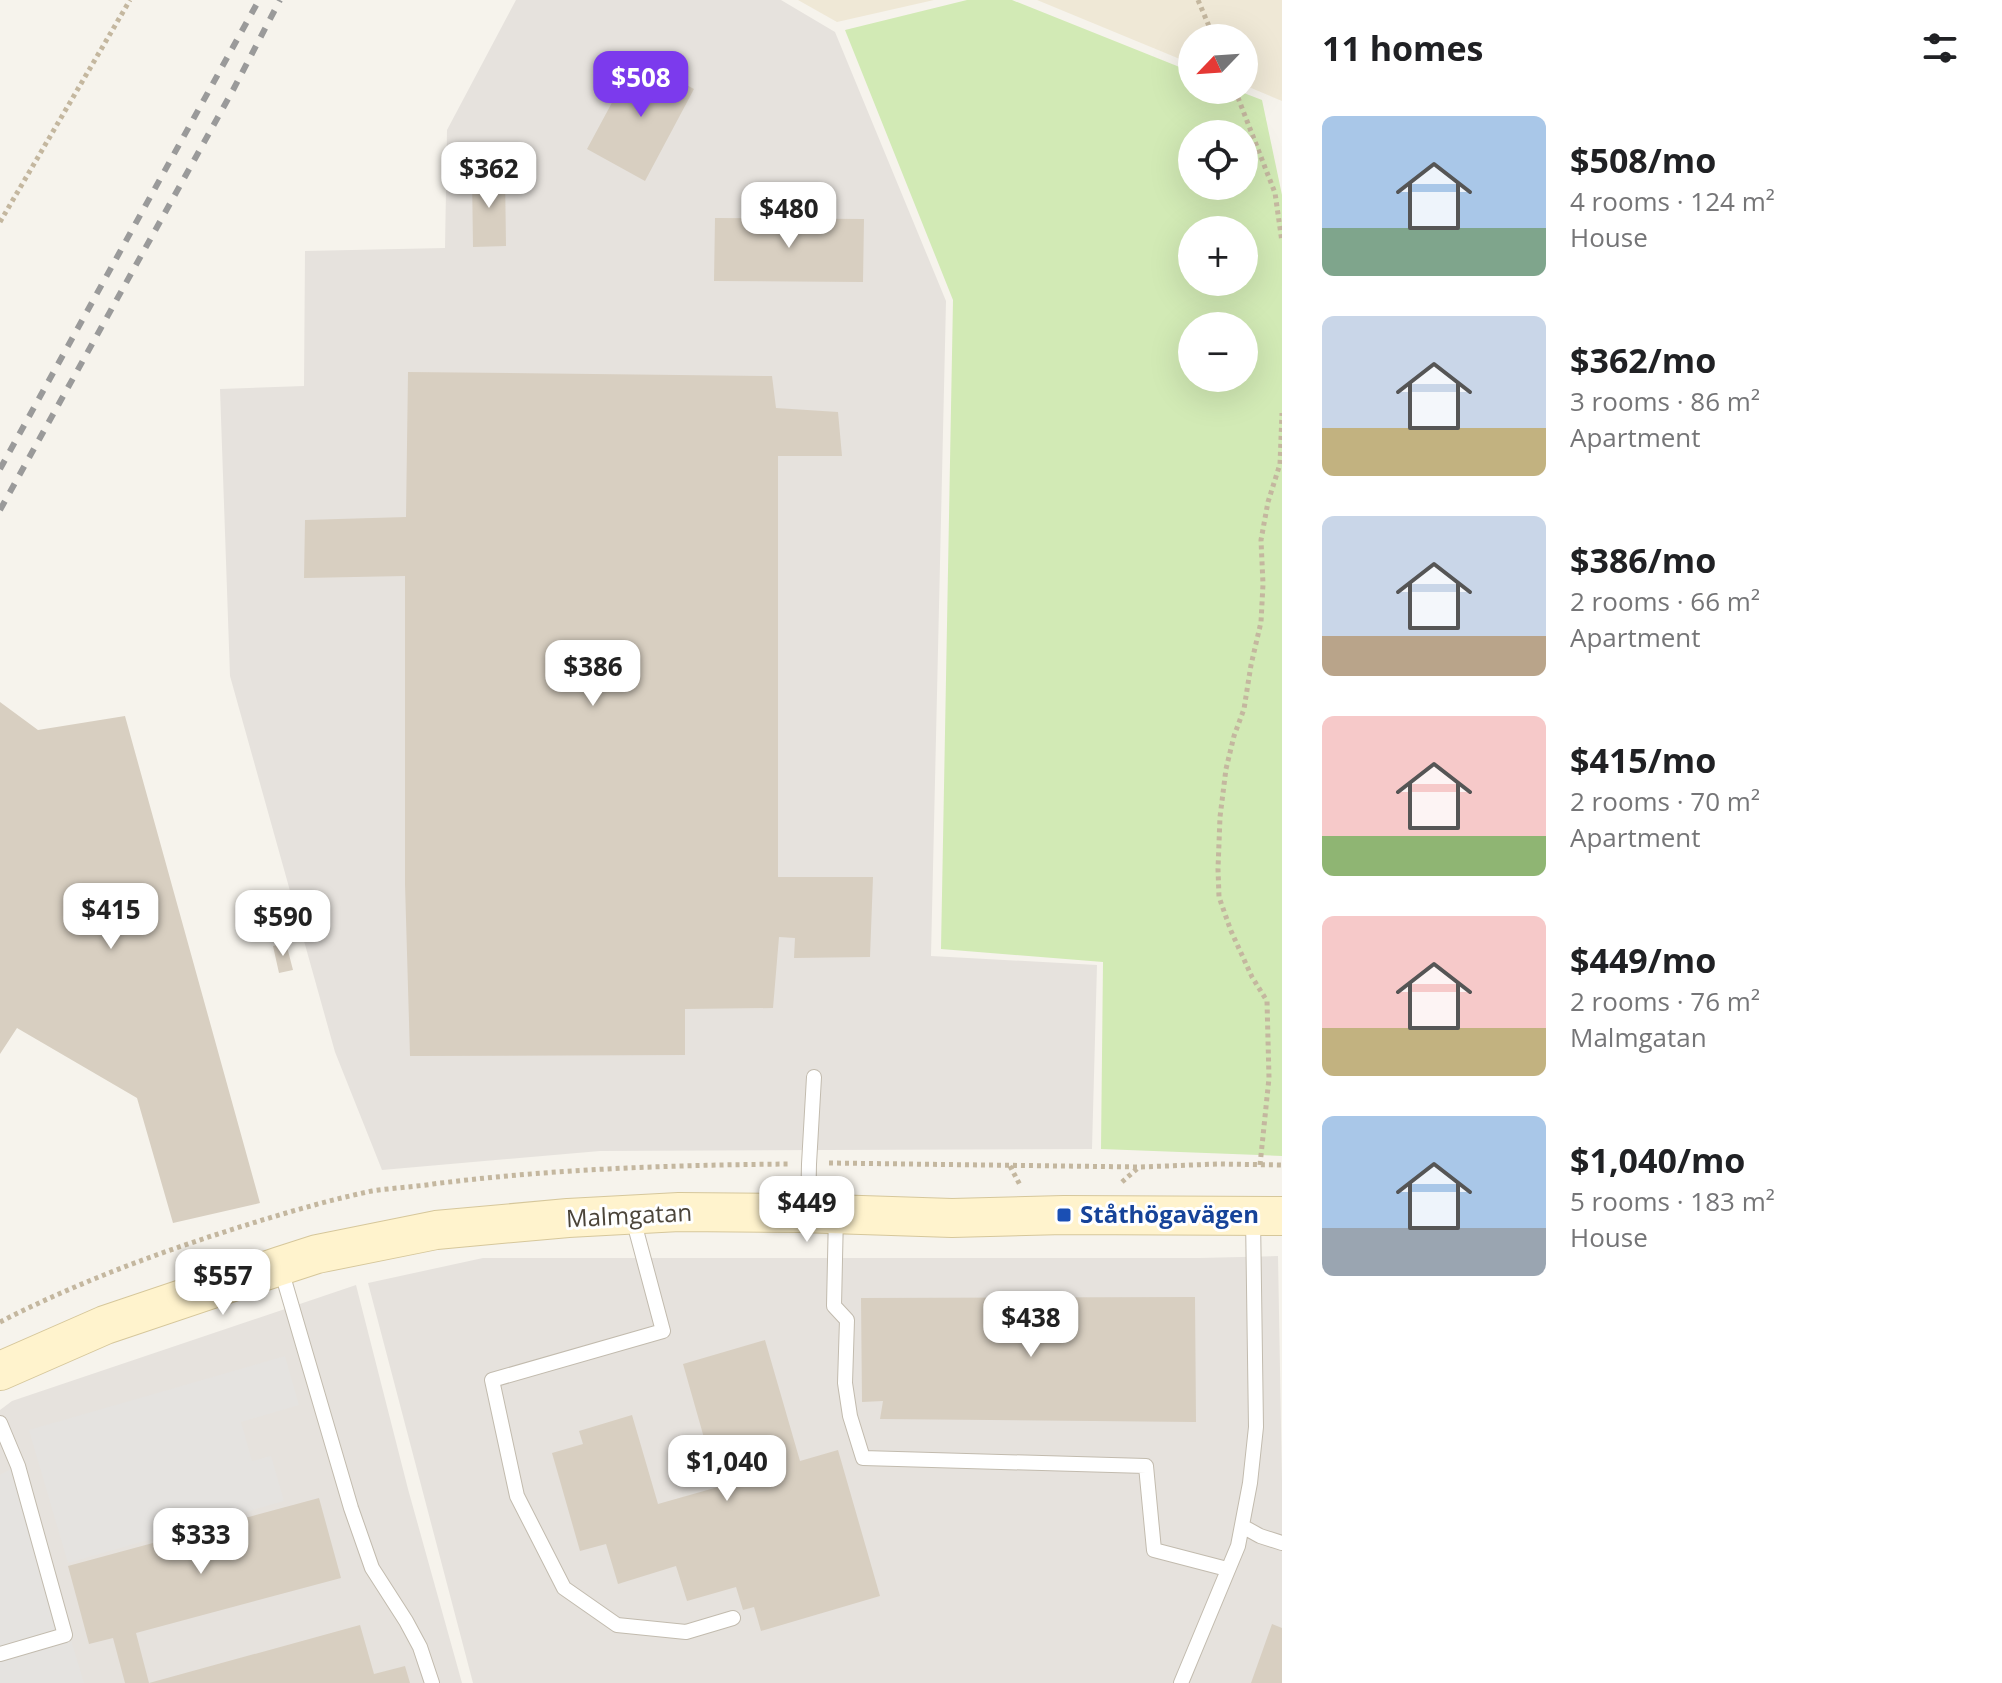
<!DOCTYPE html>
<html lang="en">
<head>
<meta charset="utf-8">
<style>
	:root { --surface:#fff; --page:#f6f6f6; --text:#202124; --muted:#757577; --accent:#7c3aed }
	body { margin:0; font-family:"Open Sans",sans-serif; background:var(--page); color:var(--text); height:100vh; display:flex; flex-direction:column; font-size:30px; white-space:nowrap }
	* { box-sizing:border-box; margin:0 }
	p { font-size:26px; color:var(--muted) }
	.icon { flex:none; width:44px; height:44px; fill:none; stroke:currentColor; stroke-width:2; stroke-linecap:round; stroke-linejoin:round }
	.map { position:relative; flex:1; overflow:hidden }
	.side { display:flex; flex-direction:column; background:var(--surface); width:720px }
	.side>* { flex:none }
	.needle { width:52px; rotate:245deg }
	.buttons { position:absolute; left:1178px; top:24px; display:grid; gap:16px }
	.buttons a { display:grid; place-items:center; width:80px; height:80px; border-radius:50%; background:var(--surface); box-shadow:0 8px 32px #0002; font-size:40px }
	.price { position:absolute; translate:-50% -68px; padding:0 18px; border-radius:16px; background:#fff; color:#222; font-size:26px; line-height:52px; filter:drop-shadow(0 2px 4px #0008) }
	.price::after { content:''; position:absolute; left:50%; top:48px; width:24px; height:18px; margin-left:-12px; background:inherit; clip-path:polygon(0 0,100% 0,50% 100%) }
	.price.active { background:var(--accent); color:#fff }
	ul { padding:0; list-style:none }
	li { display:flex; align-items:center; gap:24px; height:200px; padding:0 40px }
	li span { display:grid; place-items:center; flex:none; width:224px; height:160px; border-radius:12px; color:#555 }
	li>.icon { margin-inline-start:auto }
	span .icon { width:96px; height:96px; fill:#fffc; stroke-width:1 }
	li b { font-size:34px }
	h2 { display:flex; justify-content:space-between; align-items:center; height:96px; padding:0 40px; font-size:34px }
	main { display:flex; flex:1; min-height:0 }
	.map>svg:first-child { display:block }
	.industrial { fill:#e6e2dd }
	.education { fill:#efe8d6 }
	.green { fill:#d2eab5; fill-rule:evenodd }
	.parking { fill:#e5e3e0 }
	.building { fill:#d8cfc1 }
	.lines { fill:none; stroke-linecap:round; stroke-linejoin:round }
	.lane-casing { stroke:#c2bbae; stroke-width:16 }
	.secondary-casing { stroke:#d6c79b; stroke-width:40 }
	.path { stroke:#c4b79f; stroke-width:5; stroke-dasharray:4 4; stroke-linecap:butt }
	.lane { stroke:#fff; stroke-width:14 }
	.secondary { stroke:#fff3cd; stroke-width:38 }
	.rail { stroke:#9a9a9a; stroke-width:6; stroke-dasharray:10 10; stroke-linecap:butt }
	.transit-dot { fill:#1a4fb4; stroke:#fff; stroke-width:3 }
	.labels { text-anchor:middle; stroke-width:6; stroke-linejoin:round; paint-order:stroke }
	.transit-label { font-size:24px; font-weight:bold; fill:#164399; stroke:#fff; text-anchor:start }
	.street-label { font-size:24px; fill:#4b4439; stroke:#fff }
</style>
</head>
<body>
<main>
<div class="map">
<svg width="1282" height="1683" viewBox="0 0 1282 1683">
	<rect width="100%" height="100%" fill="#f6f3ec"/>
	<path class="industrial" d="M 516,0 L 781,0 L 835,32 L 946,301 L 931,956 L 1097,965 L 1092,1149 L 600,1151 L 382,1170 L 335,1052 L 230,676 L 220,389 L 304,386 L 305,251 L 445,248 L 447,130 Z
		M 1278,1256 L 1282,1482 L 1282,1683 L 473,1683 L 368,1283 L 483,1258 L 1200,1258 Z
		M 356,1285 L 408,1489 L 462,1683 L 0,1683 L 0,1410 L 12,1401 Z"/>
	<path class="education" d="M 798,0 L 934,0 L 837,22 Z
		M 1037,0 L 1282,0 L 1282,101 L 1244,85 L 1244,38 L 1192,38 L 1192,64 Z"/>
	<path class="green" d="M 967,0 L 1012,0 L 1192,72 L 1192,90 L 1236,90 L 1262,100 L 1282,195 L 1282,1156 L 1101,1149 L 1103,962 L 941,949 L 953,300 L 845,30 ZM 1192,134 L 1244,134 L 1244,186 L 1192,186 ZM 1192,230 L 1244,230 L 1244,282 L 1192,282 ZM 1192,326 L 1244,326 L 1244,378 L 1192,378 Z"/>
	<path class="parking" d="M 285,1356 L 299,1405 L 241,1422 L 252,1461 L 271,1456 L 284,1501 L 68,1563 L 29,1430 Z
		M 18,1466 L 84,1683 L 0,1683 L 0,1475 Z"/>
	<path class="building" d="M 636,58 L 694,89 L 645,181 L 587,149 Z
		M 505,174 L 506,246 L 473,247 L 472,175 Z
		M 715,218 L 864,219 L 863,282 L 714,281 Z
		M 408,372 L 772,376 L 776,408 L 838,412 L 842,456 L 778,456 L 778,877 L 873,877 L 870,957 L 794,958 L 795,938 L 779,937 L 773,1008 L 685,1009 L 685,1055 L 410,1056 L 405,884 L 405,576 L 304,578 L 305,520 L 406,517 Z
		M 0,702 L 38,730 L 125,716 L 260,1203 L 173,1223 L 137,1098 L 17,1028 L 0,1054 Z
		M 286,943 L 293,970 L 279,973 L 273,946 Z
		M 1195,1297 L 1196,1422 L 880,1419 L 883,1401 L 862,1402 L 861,1298 Z
		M 765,1340 L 800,1461 L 838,1450 L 880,1596 L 761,1631 L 754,1607 L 743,1610 L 736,1587 L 687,1601 L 676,1566 L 618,1584 L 606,1544 L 580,1551 L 552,1453 L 583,1444 L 579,1431 L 632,1415 L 658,1504 L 718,1487 L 683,1364 Z
		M 319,1498 L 341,1578 L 136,1633 L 149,1683 L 125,1683 L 113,1638 L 89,1644 L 68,1566 Z
		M 1272,1624 L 1282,1628 L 1282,1683 L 1251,1683 Z
		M 360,1625 L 374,1674 L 405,1666 L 410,1683 L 149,1683 Z"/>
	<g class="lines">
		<defs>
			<path id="lane" d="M 808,1212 L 809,1164 L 814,1077
				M 836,1214 L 834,1306 L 847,1320 L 845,1383 L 850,1416 L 863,1458 L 1146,1466 L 1154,1550 L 1227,1569
				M 632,1215 L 663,1331 L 492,1380 L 517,1496 L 564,1588 L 617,1625 L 686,1632 L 733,1618
				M 280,1266 L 351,1508 L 372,1568 L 406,1621 L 420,1647 L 432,1683
				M 0,1423 L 18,1466 L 65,1635 L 0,1654
				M 1242,1526 L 1260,1536 L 1282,1543
				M 1181,1683 L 1238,1546 L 1250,1483 L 1256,1427 L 1253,1217"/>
			<path id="secondary" d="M 0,1371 L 105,1325 L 280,1266 L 317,1254 L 436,1230 L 568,1218 L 679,1212 L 801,1213 L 952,1218 L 1064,1215 L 1282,1216"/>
		</defs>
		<use href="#lane" class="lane-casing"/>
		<use href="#secondary" class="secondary-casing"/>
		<path class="path" d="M 1198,0 L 1214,38
			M 1235,90 L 1275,193 L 1282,242
			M 0,222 L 130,0
			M 829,1163 L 1140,1167 L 1218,1164 L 1282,1165
			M 1260,1165 L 1269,1078 L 1267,1001 L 1252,977 L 1231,931 L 1219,897 L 1218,869 L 1220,817 L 1226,769 L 1234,736 L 1244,709 L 1251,665 L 1261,622 L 1263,584 L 1261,540 L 1268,502 L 1280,464 L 1282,413
			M 1010,1166 L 1020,1185
			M 1122,1182 L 1139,1167
			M 0,1322 C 78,1282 160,1252 243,1226 C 285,1213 329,1200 372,1191 C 392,1188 413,1187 433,1184 C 551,1169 671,1165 791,1164"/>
		<use href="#lane" class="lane"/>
		<use href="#secondary" class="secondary"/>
		<path class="rail" d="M 0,469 L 259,0
			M 0,510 L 233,90 L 280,0"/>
	</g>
	<rect class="transit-dot" x="1056" y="1207" width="16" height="16" rx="4"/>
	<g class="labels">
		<g class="transit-label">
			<text x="1080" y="1223">Ståthögavägen</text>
		</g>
		<g class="street-label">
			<text transform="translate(629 1216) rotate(-3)" y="8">Malmgatan</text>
		</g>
	</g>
</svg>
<div class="buttons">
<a><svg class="needle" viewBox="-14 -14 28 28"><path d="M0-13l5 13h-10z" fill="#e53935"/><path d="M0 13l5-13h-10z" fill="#757577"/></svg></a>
<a><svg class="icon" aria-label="locate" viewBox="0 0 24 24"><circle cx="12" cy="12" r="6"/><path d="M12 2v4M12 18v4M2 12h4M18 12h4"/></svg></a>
<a>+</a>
<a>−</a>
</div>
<b class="price active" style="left:641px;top:119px">$508</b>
<b class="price" style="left:489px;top:210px">$362</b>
<b class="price" style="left:789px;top:250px">$480</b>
<b class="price" style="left:593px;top:708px">$386</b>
<b class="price" style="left:111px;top:951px">$415</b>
<b class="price" style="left:283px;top:958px">$590</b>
<b class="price" style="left:807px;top:1244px">$449</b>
<b class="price" style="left:223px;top:1317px">$557</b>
<b class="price" style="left:1031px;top:1359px">$438</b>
<b class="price" style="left:727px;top:1503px">$1,040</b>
<b class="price" style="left:201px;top:1576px">$333</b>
</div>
<section class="side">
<h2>11 homes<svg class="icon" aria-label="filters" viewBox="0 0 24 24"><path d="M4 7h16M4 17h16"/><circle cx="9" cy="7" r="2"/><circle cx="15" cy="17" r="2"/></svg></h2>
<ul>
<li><span style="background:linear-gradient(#a9c7e8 70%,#7fa58c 0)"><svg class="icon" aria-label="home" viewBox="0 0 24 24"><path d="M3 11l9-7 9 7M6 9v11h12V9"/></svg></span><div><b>$508/mo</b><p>4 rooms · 124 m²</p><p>House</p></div></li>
<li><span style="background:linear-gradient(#c9d6e8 70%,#c2b280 0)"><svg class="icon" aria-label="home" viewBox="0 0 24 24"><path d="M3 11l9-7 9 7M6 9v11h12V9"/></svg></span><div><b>$362/mo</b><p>3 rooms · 86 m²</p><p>Apartment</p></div></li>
<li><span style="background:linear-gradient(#c9d6e8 75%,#b9a48a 0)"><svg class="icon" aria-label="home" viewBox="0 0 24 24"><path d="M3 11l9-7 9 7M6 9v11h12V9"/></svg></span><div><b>$386/mo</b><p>2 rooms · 66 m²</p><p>Apartment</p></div></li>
<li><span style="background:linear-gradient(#f6c9c9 75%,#8fb573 0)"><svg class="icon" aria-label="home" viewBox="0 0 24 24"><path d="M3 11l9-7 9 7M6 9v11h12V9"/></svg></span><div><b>$415/mo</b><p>2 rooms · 70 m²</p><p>Apartment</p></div></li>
<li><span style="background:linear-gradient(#f6c9c9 70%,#c2b280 0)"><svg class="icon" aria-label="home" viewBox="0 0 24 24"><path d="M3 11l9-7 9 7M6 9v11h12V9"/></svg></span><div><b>$449/mo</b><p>2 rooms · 76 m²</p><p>Malmgatan</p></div></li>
<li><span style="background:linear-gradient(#a9c7e8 70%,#9aa5b1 0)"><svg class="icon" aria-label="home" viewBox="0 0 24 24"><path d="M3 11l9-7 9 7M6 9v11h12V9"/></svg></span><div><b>$1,040/mo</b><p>5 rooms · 183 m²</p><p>House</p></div></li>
</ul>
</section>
</main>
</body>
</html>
